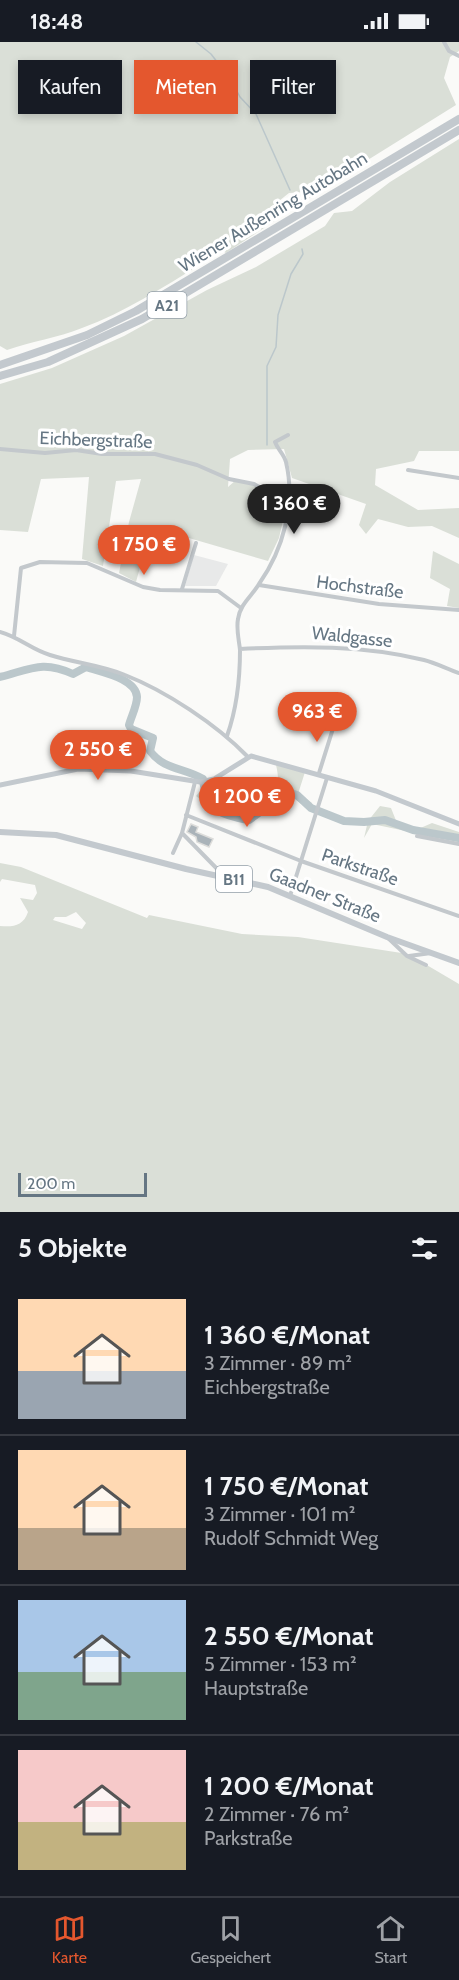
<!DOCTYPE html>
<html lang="de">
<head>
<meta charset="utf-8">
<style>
	:root { --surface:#171b24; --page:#20242c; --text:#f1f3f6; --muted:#9ea1a6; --line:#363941; --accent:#e4572e }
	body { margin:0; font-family:Cabin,sans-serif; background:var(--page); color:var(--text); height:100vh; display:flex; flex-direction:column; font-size:22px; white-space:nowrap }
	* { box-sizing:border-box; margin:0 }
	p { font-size:20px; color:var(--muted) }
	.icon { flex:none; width:33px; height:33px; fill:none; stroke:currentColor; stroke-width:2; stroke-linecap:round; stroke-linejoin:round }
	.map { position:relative; height:1170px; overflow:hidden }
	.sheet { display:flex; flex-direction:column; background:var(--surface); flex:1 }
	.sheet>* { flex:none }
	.guide { position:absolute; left:18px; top:18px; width:423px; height:54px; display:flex; gap:12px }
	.scale { position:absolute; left:18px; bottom:15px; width:129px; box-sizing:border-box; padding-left:6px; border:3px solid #657683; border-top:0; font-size:16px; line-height:21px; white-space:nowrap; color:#657683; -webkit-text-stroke:4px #fff; paint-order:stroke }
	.price { position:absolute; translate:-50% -51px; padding:0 14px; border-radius:21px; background:var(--accent); color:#fff; font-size:20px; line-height:39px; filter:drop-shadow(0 2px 3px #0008) }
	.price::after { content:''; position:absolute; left:50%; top:36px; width:18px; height:14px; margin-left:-9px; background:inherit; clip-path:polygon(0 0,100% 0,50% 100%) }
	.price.active { background:#222; color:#fff }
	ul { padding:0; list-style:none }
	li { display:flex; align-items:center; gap:18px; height:150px; padding:0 18px }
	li+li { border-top:2px solid var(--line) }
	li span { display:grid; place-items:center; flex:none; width:168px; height:120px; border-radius:0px; color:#555 }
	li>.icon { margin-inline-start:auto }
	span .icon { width:72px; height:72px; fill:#fffc; stroke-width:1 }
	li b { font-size:26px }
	h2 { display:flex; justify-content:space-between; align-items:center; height:72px; padding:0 18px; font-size:26px }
	.pill { padding:0 21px; border-radius:0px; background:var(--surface); box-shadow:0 3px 9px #0003; font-size:21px; line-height:54px }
	.pill.active { background:var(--accent); color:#fff }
	.status { display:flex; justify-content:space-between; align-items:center; height:42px; padding:0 30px; background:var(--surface); direction:ltr }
	.status svg { height:16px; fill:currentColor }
	.dock { display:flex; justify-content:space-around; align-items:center; height:84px; border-top:2px solid var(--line); background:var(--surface); font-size:16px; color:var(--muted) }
	.dock a { display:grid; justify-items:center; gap:3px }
	.dock .active { color:var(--accent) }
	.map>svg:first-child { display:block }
	.built { fill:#e8e9e9 }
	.green { fill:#dadfd7; fill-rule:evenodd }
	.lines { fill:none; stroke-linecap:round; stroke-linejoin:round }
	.stream { stroke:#bbc7cb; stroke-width:1.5 }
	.river { stroke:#bbc7cb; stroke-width:8 }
	.building { fill:#aab3b9; stroke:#dcdcda; stroke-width:1.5 }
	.minor { stroke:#c3c8cc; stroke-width:4 }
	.secondary { stroke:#c3c9ce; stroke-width:5 }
	.primary { stroke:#c3c9ce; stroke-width:6 }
	.motorway { stroke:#c3c9ce; stroke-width:8 }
	.labels { text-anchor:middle; stroke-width:6; stroke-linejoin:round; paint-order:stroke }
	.shield { fill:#fff; stroke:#939fa8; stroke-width:1.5 }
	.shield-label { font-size:16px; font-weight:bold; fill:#657683 }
	.street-label { font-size:18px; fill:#657683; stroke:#fff }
</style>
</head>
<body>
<div class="status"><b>18:48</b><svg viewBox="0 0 49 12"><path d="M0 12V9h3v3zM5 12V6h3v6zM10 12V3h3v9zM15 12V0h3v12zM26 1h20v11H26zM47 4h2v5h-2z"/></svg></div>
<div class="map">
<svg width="459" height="1170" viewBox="0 0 459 1170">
	<rect width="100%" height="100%" fill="#fafaf8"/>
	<path class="built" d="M 194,513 L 228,522 L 216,544 L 185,544 Z"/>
	<path class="green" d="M 0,0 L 459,0 L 459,9 L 450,15 L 444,36 L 456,63 L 318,149 L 289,151 L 251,181 L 249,190 L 295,159 L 311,155 L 226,211 L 221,208 L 204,216 L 201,222 C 162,246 125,270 82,286 C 57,296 32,299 7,308 L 0,304 Z
		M 459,97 L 459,409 L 419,409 L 414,419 L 376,427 L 375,443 L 418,468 L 459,466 L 459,496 L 432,484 L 408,485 L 378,477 L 366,492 L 359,483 L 366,462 L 292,436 L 284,407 L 248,408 L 230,417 L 228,445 L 236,438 L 254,442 L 286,465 L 279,496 L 268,519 L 151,485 L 136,540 L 119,531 L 129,480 L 141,437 L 116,439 L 103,524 L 82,517 L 89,435 L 41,437 L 28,490 L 0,488 L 0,342 L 52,326 L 124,294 L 207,248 L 256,225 L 325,184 L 334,171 L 352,169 L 390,140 Z
		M 433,509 L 459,522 L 459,566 L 447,564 L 450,547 L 430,536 Z
		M 276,723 L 305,730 L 298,752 L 312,761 L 306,765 L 289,753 L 249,780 L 212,766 L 196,754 L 205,744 C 207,749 210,757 213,761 C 234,783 274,765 278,737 C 278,733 277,727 276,723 Z
		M 380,764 L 391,766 L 397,781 L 416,788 L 432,781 L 459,790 L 459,800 L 372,782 L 364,796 L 368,779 Z
		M 0,821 L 21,825 L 147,876 L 149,873 L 242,892 L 298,895 L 408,912 L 459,942 L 459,1170 L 0,1170 L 0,884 C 14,885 23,884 28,870 L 20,856 L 33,858 L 37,851 L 35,843 L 2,837 L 0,840 ZM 76,870 L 86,881 L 82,887 L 53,878 L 55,875 L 66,875 Z"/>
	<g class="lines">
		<path class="stream" d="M 196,0 L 211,12 L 231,38 L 240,55 L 256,72 L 290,148
			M 267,403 L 267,324 L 276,305 L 278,273 L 291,232 L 303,212 L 302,207"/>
		<path class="river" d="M 0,635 C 31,627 43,618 73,632 L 86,625 C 100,630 136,636 137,655 C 137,664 131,675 129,683 L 131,687 L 153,696 L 150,709 C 164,728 185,726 203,737 C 206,768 220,773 249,778 L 288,750 L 297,753 L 311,766 L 344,779 L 364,780 L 385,778 L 413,788 L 459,796"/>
	</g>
	<path class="building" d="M 191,782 L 198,785 L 196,790 L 213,797 L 209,805 L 197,800 L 196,795 L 187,790 Z"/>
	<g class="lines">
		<path class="minor" d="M 444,0 L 449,9 L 459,14
			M 0,407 L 45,411 L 76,408 L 102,412 L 155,412 L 197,423 L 229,437 L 254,442 L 288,462
			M 408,428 L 459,436
			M 259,543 L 379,562 L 459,568
			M 182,547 L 196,501
			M 0,590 C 19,595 32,608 50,613 C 75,621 101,623 125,633 C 166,649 217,683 247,714
			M 14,594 L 21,526 L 40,520 L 87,521 L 143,545 L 160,548 L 218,549 L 241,566
			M 240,607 C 301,604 364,603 424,618 C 436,621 447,627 459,631
			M 227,694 C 237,666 240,638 240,608 C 239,598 236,587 238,577 C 240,562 252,554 259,542 C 283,508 296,462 286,420 C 284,412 278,408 275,400 L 288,393
			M 319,731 L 336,677
			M 186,773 L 301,819 L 459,874
			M 182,791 L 225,835
			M 417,794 L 459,802
			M 173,811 L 182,791 L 195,740
			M 290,854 L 327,736
			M 388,896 L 407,914 L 426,923
			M 409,914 L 431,911"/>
		<path class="secondary" d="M 0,743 L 78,727 L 131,729 L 200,740 L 214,737 L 251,714 L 376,749 L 459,782"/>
		<path class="primary" d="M 0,790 L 56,793 L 186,827 L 268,845 L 387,895 L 459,921"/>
		<path class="motorway" d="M 0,323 L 87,293 L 136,269 L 459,77
			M 0,334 L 48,320 L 142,277 L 459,88"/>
	</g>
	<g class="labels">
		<g class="shield">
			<rect x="147.5" y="250" width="39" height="26" rx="4.5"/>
			<rect x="216" y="824" width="36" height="26" rx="4.5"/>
		</g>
		<g class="shield-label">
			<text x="167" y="269">A21</text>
			<text x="234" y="843">B11</text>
		</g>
		<g class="street-label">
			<text transform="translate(273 170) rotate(-31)" y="6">Wiener Außenring Autobahn</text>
			<text transform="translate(96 398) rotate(2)" y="6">Eichbergstraße</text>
			<text transform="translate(360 545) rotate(7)" y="6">Hochstraße</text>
			<text transform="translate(352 595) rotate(6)" y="6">Waldgasse</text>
			<text transform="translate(360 825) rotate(19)" y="6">Parkstraße</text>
			<text transform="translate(325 853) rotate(22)" y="6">Gaadner Straße</text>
		</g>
	</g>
</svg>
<div class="scale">200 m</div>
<b class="price active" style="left:294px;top:493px">1 360 €</b>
<b class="price" style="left:144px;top:534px">1 750 €</b>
<b class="price" style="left:317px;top:701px">963 €</b>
<b class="price" style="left:98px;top:739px">2 550 €</b>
<b class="price" style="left:247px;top:786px">1 200 €</b>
<div class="guide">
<a class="pill">Kaufen</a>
<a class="pill active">Mieten</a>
<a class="pill">Filter</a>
</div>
</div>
<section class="sheet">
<h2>5 Objekte<svg class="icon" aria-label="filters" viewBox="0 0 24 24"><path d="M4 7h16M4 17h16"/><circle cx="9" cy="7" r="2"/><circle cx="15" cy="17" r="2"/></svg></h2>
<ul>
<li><span style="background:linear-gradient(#ffd9b3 60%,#9aa5b1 0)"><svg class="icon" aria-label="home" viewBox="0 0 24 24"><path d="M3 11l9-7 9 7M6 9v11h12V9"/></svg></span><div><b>1 360 €/Monat</b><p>3 Zimmer · 89 m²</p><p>Eichbergstraße</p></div></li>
<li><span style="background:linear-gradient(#ffd9b3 65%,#b9a48a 0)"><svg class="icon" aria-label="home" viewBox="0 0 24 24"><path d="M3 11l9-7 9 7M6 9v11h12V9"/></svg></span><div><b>1 750 €/Monat</b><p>3 Zimmer · 101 m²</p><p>Rudolf Schmidt Weg</p></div></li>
<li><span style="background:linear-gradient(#a9c7e8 60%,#7fa58c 0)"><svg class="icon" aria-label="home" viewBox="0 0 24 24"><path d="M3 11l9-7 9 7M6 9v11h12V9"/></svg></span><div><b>2 550 €/Monat</b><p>5 Zimmer · 153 m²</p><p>Hauptstraße</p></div></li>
<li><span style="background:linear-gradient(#f6c9c9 60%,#c2b280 0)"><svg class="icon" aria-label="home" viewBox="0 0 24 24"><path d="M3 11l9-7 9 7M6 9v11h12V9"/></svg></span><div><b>1 200 €/Monat</b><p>2 Zimmer · 76 m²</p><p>Parkstraße</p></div></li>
</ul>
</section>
<nav class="dock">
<a class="active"><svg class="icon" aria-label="map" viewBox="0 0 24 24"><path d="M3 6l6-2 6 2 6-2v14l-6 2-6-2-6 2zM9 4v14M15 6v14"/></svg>Karte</a>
<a><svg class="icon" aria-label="saved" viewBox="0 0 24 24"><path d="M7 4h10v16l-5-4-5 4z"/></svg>Gespeichert</a>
<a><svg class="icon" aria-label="home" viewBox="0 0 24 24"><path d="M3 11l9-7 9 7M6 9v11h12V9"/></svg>Start</a>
</nav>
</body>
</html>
